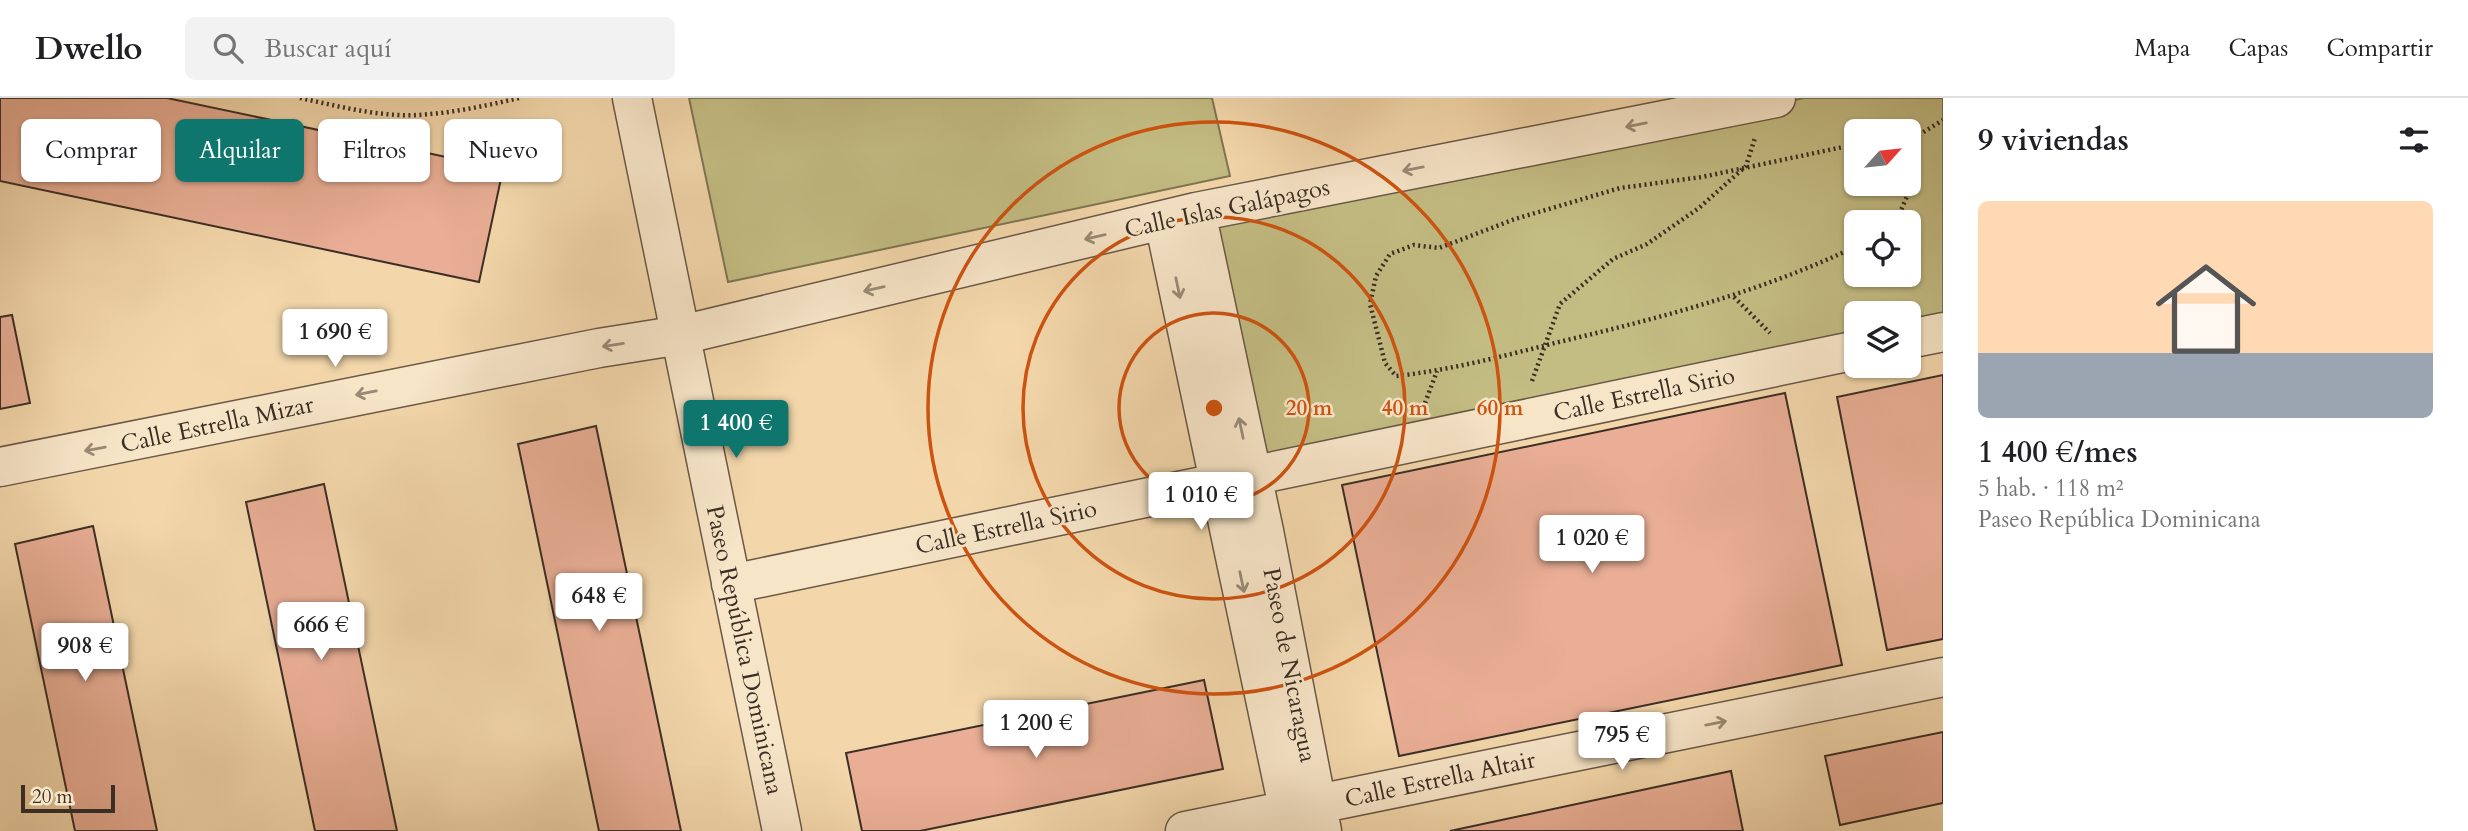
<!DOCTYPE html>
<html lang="es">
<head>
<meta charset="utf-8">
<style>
	:root { --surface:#fff; --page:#f2f2f2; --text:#202124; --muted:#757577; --line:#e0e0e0; --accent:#0f766e }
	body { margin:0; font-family:Cardo,serif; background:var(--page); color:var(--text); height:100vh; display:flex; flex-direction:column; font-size:26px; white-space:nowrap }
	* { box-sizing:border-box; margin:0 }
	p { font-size:23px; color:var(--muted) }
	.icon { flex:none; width:38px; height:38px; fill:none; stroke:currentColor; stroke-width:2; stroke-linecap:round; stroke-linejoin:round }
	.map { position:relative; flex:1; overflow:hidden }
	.side { display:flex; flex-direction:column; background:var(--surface); width:525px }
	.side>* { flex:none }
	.top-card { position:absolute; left:21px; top:21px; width:665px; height:63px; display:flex; gap:14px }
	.needle { width:46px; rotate:63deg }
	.fabs { position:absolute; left:1844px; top:21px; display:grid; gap:14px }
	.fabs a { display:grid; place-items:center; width:77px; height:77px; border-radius:10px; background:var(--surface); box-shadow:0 2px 5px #0004; font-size:35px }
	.scale { position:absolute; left:21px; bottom:18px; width:94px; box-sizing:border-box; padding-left:7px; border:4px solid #3b2e25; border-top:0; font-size:19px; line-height:24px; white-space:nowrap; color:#3b2e25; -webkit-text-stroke:5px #f7e5c8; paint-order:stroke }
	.price { position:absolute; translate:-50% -60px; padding:0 16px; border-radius:7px; background:#fff; color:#222; font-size:23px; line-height:46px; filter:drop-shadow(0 2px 4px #0008) }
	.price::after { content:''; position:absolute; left:50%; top:42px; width:21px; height:16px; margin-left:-10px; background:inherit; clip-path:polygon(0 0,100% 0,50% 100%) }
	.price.selected { background:var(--accent); color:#fff }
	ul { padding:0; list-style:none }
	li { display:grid; align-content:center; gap:14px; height:371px; padding:0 35px }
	li span { display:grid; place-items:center; height:217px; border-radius:10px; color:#555 }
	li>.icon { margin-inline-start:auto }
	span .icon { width:126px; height:126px; fill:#fffc; stroke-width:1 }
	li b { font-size:30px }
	h2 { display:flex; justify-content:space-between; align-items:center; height:84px; padding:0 35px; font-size:30px }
	.tag { padding:0 24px; border-radius:10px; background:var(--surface); box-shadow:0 2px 5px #0004; font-size:24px; line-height:63px }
	.tag.selected { background:var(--accent); color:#fff }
	header { display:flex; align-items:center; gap:42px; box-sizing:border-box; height:98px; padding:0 35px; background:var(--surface); border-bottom:2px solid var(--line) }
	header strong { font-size:33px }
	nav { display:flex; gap:38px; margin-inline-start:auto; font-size:24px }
	.search { width:490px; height:63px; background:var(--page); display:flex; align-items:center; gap:18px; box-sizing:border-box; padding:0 24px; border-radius:10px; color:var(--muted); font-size:26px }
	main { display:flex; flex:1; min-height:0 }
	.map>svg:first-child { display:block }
	.green { fill:#c3bc83; stroke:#7f7554; stroke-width:2; fill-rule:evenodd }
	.building { fill:#e9ae95; stroke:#3b2e25; stroke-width:2 }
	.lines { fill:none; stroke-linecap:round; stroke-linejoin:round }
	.minor-casing { stroke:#695846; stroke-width:41 }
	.path { stroke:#3b2e25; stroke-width:4.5; stroke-dasharray:2 3.5; stroke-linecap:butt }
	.minor { stroke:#f7e5c8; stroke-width:38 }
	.oneway { stroke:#998a76 }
	.ring { fill:none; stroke:#ce5310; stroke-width:3.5 }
	.labels { text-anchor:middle; stroke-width:5; stroke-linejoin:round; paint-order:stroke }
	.street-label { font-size:24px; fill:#3b2e25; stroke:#f7e5c8 }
	.centre { fill:#ce5310; stroke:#f7e5c8; stroke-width:3.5 }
	.ring-label { font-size:21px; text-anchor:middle; font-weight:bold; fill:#ce5310; stroke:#f7e5c8; stroke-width:5; stroke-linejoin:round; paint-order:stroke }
</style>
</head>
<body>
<header>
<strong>Dwello</strong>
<div class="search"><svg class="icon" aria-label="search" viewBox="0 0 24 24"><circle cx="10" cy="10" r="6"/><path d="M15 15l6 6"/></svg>Buscar aquí</div>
<nav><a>Mapa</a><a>Capas</a><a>Compartir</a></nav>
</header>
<main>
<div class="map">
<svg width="1943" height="733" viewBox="0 0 1943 733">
	<rect width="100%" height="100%" fill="#f3d7ab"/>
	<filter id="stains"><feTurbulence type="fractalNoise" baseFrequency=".00286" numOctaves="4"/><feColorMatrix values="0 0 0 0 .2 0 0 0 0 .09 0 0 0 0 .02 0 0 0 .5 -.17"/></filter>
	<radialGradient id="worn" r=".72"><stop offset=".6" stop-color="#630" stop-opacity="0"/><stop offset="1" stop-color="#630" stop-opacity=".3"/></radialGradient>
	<path class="green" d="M 689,0 L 1212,0 L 1230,78 L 728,184 Z
		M 1804,0 L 1943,0 L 1943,231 L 1909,238 L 1909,215 L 1857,215 L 1857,249 L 1246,376 L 1196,131 ZM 1857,33 L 1909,33 L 1909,86 L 1857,86 ZM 1857,124 L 1909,124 L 1909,177 L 1857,177 Z"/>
	<path class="building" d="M 0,0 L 167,0 L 503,71 L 479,184 L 0,83 Z
		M 12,217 L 30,305 L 0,311 L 0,219 Z
		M 1943,277 L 1943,541 L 1887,552 L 1837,299 Z
		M 1785,295 L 1842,567 L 1399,658 L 1342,387 Z
		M 596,328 L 681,733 L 599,733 L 518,346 Z
		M 324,386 L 397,733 L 315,733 L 246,404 Z
		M 93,428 L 157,733 L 75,733 L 15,446 Z
		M 1204,582 L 1223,671 L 920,733 L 862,733 L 846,655 Z
		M 1943,634 L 1943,705 L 1840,727 L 1825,658 Z
		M 1731,673 L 1743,733 L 1450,733 Z"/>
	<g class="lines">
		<defs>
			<path id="minor" d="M 632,0 L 782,733
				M 1196,114 L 1264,433 L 1322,733
				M 1164,123 L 1293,733
				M 1909,241 L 1943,234
				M 0,369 L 599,250 L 681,237 L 1196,114 L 1776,0
				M 731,486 L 1857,252
				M 1185,733 L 1943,579"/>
		</defs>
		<use href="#minor" class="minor-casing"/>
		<path class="path" d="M 300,0 C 338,8 378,19 418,17 C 452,15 485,8 519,0
			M 1914,40 L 1943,22
			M 1857,46 L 1702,79 L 1620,90 L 1515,121 L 1439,150 L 1414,147 L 1390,156 L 1376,178 L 1370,206 L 1385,265 L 1396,278 C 1452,272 1507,257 1563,243 C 1664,219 1763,193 1857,148
			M 1892,124 L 1897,121 L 1913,85 L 1914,40 L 1909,40
			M 1734,199 L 1770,235
			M 1532,283 L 1560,206 L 1613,161 L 1647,146 L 1699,110 L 1746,68 L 1755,40
			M 1425,305 L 1437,273"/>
		<use href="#minor" class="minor"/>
	</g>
	<defs><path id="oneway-shaft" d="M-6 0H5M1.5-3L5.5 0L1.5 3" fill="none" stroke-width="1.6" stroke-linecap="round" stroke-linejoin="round" transform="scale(1.75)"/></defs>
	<g class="oneway">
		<use href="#oneway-shaft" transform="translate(1636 27) rotate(169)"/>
		<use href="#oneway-shaft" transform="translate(1413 71) rotate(169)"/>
		<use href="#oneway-shaft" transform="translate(1095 139) rotate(167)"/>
		<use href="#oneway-shaft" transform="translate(1178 190) rotate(78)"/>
		<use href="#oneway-shaft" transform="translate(874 191) rotate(167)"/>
		<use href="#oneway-shaft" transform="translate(613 247) rotate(171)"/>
		<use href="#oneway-shaft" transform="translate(366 295) rotate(169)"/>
		<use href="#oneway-shaft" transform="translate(1241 330) rotate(-102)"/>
		<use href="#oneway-shaft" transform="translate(95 351) rotate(170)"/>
		<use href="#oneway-shaft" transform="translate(1242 484) rotate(78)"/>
		<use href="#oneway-shaft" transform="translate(1716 625) rotate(-11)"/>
	</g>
	<g class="ring">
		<circle cx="1214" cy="310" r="95"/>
		<circle cx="1214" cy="310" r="191"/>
		<circle cx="1214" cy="310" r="286"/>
	</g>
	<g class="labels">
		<g class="street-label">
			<text transform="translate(1227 110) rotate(-12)" y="8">Calle Islas Galápagos</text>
			<text transform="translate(1644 296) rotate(-12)" y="8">Calle Estrella Sirio</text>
			<text transform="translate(217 326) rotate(-12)" y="8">Calle Estrella Mizar</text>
			<text transform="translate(1006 429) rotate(-12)" y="8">Calle Estrella Sirio</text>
			<text transform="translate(745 552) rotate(78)" y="8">Paseo República Dominicana</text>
			<text transform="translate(1290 567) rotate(79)" y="8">Paseo de Nicaragua</text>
			<text transform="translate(1440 681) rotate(-12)" y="8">Calle Estrella Altair</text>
		</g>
	</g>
	<circle cx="1214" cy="310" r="10" class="centre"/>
	<g class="ring-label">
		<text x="1309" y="317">20 m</text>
		<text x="1405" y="317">40 m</text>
		<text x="1500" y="317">60 m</text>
	</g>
	<rect width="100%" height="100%" filter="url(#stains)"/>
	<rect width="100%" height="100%" fill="url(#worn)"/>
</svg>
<div class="fabs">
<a><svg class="needle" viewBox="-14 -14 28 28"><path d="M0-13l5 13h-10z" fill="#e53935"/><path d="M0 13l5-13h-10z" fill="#757577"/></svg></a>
<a><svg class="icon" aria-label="locate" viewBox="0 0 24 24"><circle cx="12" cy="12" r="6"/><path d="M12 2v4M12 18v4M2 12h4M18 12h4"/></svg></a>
<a><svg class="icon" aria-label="layers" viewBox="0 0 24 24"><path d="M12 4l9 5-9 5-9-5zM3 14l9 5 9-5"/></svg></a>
</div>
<div class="scale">20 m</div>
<b class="price" style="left:335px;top:271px">1 690 €</b>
<b class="price selected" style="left:736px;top:362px">1 400 €</b>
<b class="price" style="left:1201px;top:434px">1 010 €</b>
<b class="price" style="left:1592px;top:477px">1 020 €</b>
<b class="price" style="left:599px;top:535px">648 €</b>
<b class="price" style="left:321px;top:564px">666 €</b>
<b class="price" style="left:85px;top:585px">908 €</b>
<b class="price" style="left:1036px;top:662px">1 200 €</b>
<b class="price" style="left:1622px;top:674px">795 €</b>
<div class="top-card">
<a class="tag">Comprar</a>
<a class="tag selected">Alquilar</a>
<a class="tag">Filtros</a>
<a class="tag">Nuevo</a>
</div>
</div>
<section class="side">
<h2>9 viviendas<svg class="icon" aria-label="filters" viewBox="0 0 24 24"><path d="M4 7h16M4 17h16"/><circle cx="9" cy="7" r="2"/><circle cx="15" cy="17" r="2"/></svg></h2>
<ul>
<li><span style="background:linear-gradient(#ffd9b3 70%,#9aa5b1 0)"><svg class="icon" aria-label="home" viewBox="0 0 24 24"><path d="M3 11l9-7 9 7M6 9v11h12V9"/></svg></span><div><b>1 400 €/mes</b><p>5 hab. · 118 m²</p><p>Paseo República Dominicana</p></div></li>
</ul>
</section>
</main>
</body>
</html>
